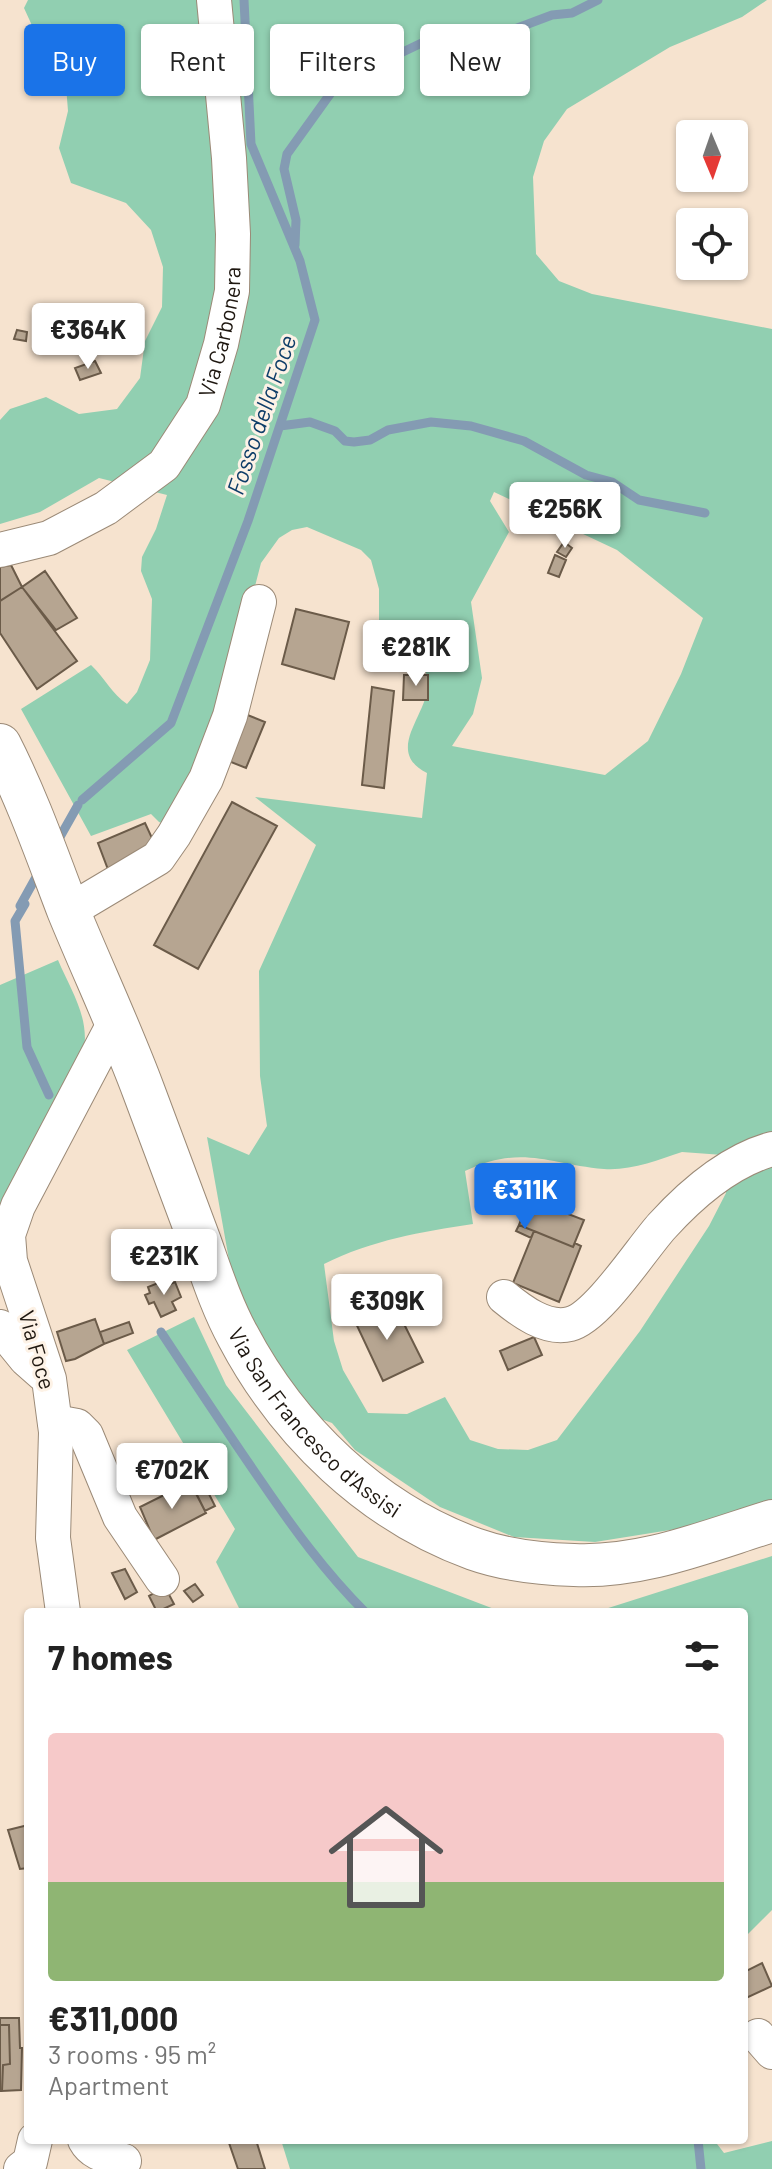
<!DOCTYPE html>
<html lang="en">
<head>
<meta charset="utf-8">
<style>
	:root { --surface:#fff; --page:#f6f6f6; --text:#222; --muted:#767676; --line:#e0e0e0; --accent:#1a73e8 }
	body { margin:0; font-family:Barlow,sans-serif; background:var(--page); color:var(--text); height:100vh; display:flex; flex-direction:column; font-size:30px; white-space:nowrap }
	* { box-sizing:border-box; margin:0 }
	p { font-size:26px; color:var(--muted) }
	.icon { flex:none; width:44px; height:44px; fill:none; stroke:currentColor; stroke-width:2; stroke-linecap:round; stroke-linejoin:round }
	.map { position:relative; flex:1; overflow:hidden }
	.details { position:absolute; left:24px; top:1608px; width:724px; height:536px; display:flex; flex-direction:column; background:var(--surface); border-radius:8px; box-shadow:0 2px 6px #0004 }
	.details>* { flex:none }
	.top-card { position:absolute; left:24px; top:24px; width:724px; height:72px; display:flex; gap:16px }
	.needle { width:52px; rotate:178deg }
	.controls { position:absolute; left:676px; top:120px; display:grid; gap:16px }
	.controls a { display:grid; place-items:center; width:72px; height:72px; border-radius:8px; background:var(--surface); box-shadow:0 2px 6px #0004; font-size:40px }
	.price { position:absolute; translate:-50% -68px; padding:0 18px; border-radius:8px; background:#fff; color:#222; font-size:26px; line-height:52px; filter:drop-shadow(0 2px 4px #0008) }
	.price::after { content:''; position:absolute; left:50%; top:48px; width:24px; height:18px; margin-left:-12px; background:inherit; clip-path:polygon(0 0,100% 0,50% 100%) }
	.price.current { background:var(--accent); color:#fff }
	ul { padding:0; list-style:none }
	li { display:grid; align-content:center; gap:16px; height:424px; padding:0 24px }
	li+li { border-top:2px solid var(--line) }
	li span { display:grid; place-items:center; height:248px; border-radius:8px; color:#555 }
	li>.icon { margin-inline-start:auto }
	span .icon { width:144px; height:144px; fill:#fffc; stroke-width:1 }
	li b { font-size:34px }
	h2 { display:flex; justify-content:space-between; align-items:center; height:96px; padding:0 24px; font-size:34px }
	.tag { padding:0 28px; border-radius:8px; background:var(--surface); box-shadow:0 2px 6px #0004; font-size:28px; line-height:72px }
	.tag.current { background:var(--accent); color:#fff }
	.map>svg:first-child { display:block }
	.green { fill:#91cfb1; fill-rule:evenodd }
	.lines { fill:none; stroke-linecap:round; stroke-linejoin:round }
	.stream { stroke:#849bb3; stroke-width:9 }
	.building { fill:#b6a591; stroke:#6b5b49; stroke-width:2 }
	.minor-casing { stroke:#9b8a77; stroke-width:36 }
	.major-casing { stroke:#9b8a77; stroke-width:44 }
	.minor { stroke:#fff; stroke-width:34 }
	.major { stroke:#fff; stroke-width:42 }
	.labels { text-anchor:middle; stroke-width:6; stroke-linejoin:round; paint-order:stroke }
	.street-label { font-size:22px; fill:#1e1710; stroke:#fdf2e6 }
	.water-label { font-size:24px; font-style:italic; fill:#0f3e69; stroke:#fdf2e6 }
</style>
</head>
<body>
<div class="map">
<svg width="772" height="2169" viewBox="0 0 772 2169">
	<rect width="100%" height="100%" fill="#f6e3cf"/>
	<path class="green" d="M 28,0 L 767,0 L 742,17 L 670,47 L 567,109 L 544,141 L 533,177 L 536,254 L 559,281 L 592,294 L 772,329 L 772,1504 L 689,1527 L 595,1542 L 514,1537 L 440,1507 L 355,1450 L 332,1423 L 313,1416 L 276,1370 L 231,1271 L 207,1137 L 249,1155 L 267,1126 L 260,1076 L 259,971 L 316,845 L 255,797 L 422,818 L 427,773 C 382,750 431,713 428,680 C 428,675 425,671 423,667 L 395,661 L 385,650 L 379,636 L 379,589 L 371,560 L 361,550 L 307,527 L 292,530 L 279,538 L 261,563 L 223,710 L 167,825 L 159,822 L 151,814 L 91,836 L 21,709 L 91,665 C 105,678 112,694 127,704 L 137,692 L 150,660 L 152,599 L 141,571 L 142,557 L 156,529 L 167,495 L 99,478 L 40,512 L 0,524 L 0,420 L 10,409 L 46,397 L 79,414 L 117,409 L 140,378 L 145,341 L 162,307 L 163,267 L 151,230 L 126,203 L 71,183 L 59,148 L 68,111 L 65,73 L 40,43 L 24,8 ZM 494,492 L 617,550 L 703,618 L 681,674 L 648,741 L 605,775 L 452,746 L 473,714 L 482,678 L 471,602 L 509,532 L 490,501 ZM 682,1152 L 723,1155 L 726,1193 L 709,1226 L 640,1331 L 557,1440 L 528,1450 L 498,1449 L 470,1440 L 445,1397 L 407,1414 L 368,1413 L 343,1370 L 334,1341 L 324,1264 C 372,1240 421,1232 473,1224 L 465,1171 C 522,1144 548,1164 604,1169 C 630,1171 658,1160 682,1152 Z
		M 58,960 C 72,993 91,1019 83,1055 L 0,1221 L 0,985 Z
		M 194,1317 L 226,1385 L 358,1557 L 502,1612 L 241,1612 L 216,1562 L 235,1529 L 127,1350 Z
		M 772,1556 L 772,1910 L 744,1938 L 744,1612 L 532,1612 L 602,1610 Z
		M 281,2140 L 714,2140 L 724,2153 L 772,2141 L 772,2169 L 290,2169 Z"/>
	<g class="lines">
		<path class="stream" d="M 295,245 L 296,220 L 284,169 L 287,154 L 338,83 L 430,39 L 464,34 L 483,36 L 512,30 L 552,15 L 572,13 L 598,0
			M 280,426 L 310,422 L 335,431 L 345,441 L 354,442 L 370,440 L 388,430 L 431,422 L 471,426 L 524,441 L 586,475 L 612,482 L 639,500 L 705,513
			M 82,800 L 171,723 L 248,521 L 315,320 L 300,261 L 251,144 L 244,0
			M 56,844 L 78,805
			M 25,904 L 15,921 L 27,1047 L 49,1095
			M 20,906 L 40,870
			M 161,1332 C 194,1382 227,1432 261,1481 C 293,1528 325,1572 365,1612
			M 698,2140 L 701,2169"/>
	</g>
	<path class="building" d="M 324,44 L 331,66 L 318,70 L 311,48 Z
		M 17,330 L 27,332 L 26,341 L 14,339 Z
		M 95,361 L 101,373 L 80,380 L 75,368 Z
		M 564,542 L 572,548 L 566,557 L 557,552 Z
		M 555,555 L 566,560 L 559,577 L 548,573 Z
		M 11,565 L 22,587 L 0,601 L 0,567 Z
		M 45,571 L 77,618 L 56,630 L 22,587 Z
		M 22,587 L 77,661 L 37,689 L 0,633 L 0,601 Z
		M 296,609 L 349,622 L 334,679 L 282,664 Z
		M 404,675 L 428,675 L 428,700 L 403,700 Z
		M 372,687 L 394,691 L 384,788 L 362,785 Z
		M 245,714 L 265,722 L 246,768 L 226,760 Z
		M 232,802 L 277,826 L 198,969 L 154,945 Z
		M 145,823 L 158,851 L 112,880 L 98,843 Z
		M 529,1199 L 584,1220 L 573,1247 L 519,1225 Z
		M 519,1225 L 534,1231 L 531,1238 L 516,1231 Z
		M 534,1231 L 573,1247 L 575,1243 L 581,1246 L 559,1302 L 513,1283 Z
		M 163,1281 L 165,1286 L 175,1282 L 181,1297 L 172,1302 L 176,1310 L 161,1317 L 154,1302 L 149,1304 L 145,1295 L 150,1293 L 148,1287 Z
		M 372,1305 L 375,1311 L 386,1307 L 395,1324 L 402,1320 L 423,1362 L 383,1381 L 352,1315 Z
		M 95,1319 L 104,1344 L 75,1359 L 66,1361 L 57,1332 Z
		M 129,1322 L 133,1333 L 104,1344 L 100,1332 Z
		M 534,1337 L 542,1355 L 508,1370 L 500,1351 Z
		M 202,1480 L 215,1506 L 205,1511 L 192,1485 Z
		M 190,1482 L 206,1513 L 154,1540 L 140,1507 Z
		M 125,1569 L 137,1592 L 125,1599 L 112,1573 Z
		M 195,1584 L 203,1595 L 193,1602 L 184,1591 Z
		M 165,1587 L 174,1604 L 157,1612 L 149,1596 Z
		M 28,1825 L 28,1868 L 20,1869 L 8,1830 Z
		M 762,1963 L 772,1986 L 744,1999 L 744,1972 Z
		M 0,2018 L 19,2018 L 20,2048 L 22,2048 L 21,2090 L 2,2091 L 3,2065 L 10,2064 L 9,2025 L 0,2025 Z
		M 0,2025 L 9,2025 L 10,2064 L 3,2065 L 2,2091 L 0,2091 Z
		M 228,2140 L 256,2140 L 265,2169 L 238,2169 Z"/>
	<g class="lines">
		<defs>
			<g id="minor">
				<path id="s1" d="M 0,550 L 49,538 L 106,508 L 164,465 L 203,405 L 221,344 L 232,291 L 233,234 L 229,158 L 214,0"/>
				<path d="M 69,911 L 158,858 L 174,835 L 206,779 L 230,716 L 259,602"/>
				<path d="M 504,1297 C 521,1311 546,1330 570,1324 C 598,1317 642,1248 662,1226 C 692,1193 729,1161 772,1149"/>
				<path d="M 0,1327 L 26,1359 L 43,1374"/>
				<path d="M 55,1422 L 77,1426 L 86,1435 L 120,1517 L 162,1579"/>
				<path d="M 63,1612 L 53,1538 L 56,1432 L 49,1379 L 10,1261 L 8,1235 L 18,1206 L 117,1018"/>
				<path d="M 758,2036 L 772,2052"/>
				<path d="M 85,2140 C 93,2155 109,2156 124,2161"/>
				<path d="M 21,2169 L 30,2162 L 35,2140"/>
			</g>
			<g id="major">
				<path id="s2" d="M 0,745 C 27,798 47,855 68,910 C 93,971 121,1030 144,1092 C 163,1142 181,1192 200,1242 C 211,1273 222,1307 238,1336 C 288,1431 372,1512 474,1549 C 505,1560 541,1564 574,1565 C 643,1568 707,1541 772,1521"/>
			</g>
		</defs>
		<use href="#minor" class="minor-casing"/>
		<use href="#major" class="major-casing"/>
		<use href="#minor" class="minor"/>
		<use href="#major" class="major"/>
	</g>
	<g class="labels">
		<g class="street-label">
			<text dy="8" stroke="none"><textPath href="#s1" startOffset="334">Via Carbonera</textPath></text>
			<text transform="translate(37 1350) rotate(74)" y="8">Via Foce</text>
			<text dy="8" stroke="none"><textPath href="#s2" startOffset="754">Via San Francesco d'Assisi</textPath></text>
		</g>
		<g class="water-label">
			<text transform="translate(262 415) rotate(-71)" y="8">Fosso della Foce</text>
		</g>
	</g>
</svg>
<div class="controls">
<a><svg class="needle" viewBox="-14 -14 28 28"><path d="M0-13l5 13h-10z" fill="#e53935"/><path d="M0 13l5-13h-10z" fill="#767676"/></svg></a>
<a><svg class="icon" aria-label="locate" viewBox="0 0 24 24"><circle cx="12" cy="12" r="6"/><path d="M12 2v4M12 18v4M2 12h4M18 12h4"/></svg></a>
</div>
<b class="price" style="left:88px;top:371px">€364K</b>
<b class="price" style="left:565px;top:550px">€256K</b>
<b class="price" style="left:416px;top:688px">€281K</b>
<b class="price current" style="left:525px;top:1231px">€311K</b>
<b class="price" style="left:164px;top:1297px">€231K</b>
<b class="price" style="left:387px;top:1342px">€309K</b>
<b class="price" style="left:172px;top:1511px">€702K</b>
<div class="top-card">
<a class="tag current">Buy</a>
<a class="tag">Rent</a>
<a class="tag">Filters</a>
<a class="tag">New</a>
</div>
<section class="details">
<h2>7 homes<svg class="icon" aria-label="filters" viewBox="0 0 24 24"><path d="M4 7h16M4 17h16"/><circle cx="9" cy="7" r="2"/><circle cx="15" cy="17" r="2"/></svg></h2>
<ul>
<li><span style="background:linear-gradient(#f6c9c9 60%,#8fb573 0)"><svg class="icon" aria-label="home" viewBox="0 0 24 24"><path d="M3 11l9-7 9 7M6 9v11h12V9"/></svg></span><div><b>€311,000</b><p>3 rooms · 95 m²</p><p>Apartment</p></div></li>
</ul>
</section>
</div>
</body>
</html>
